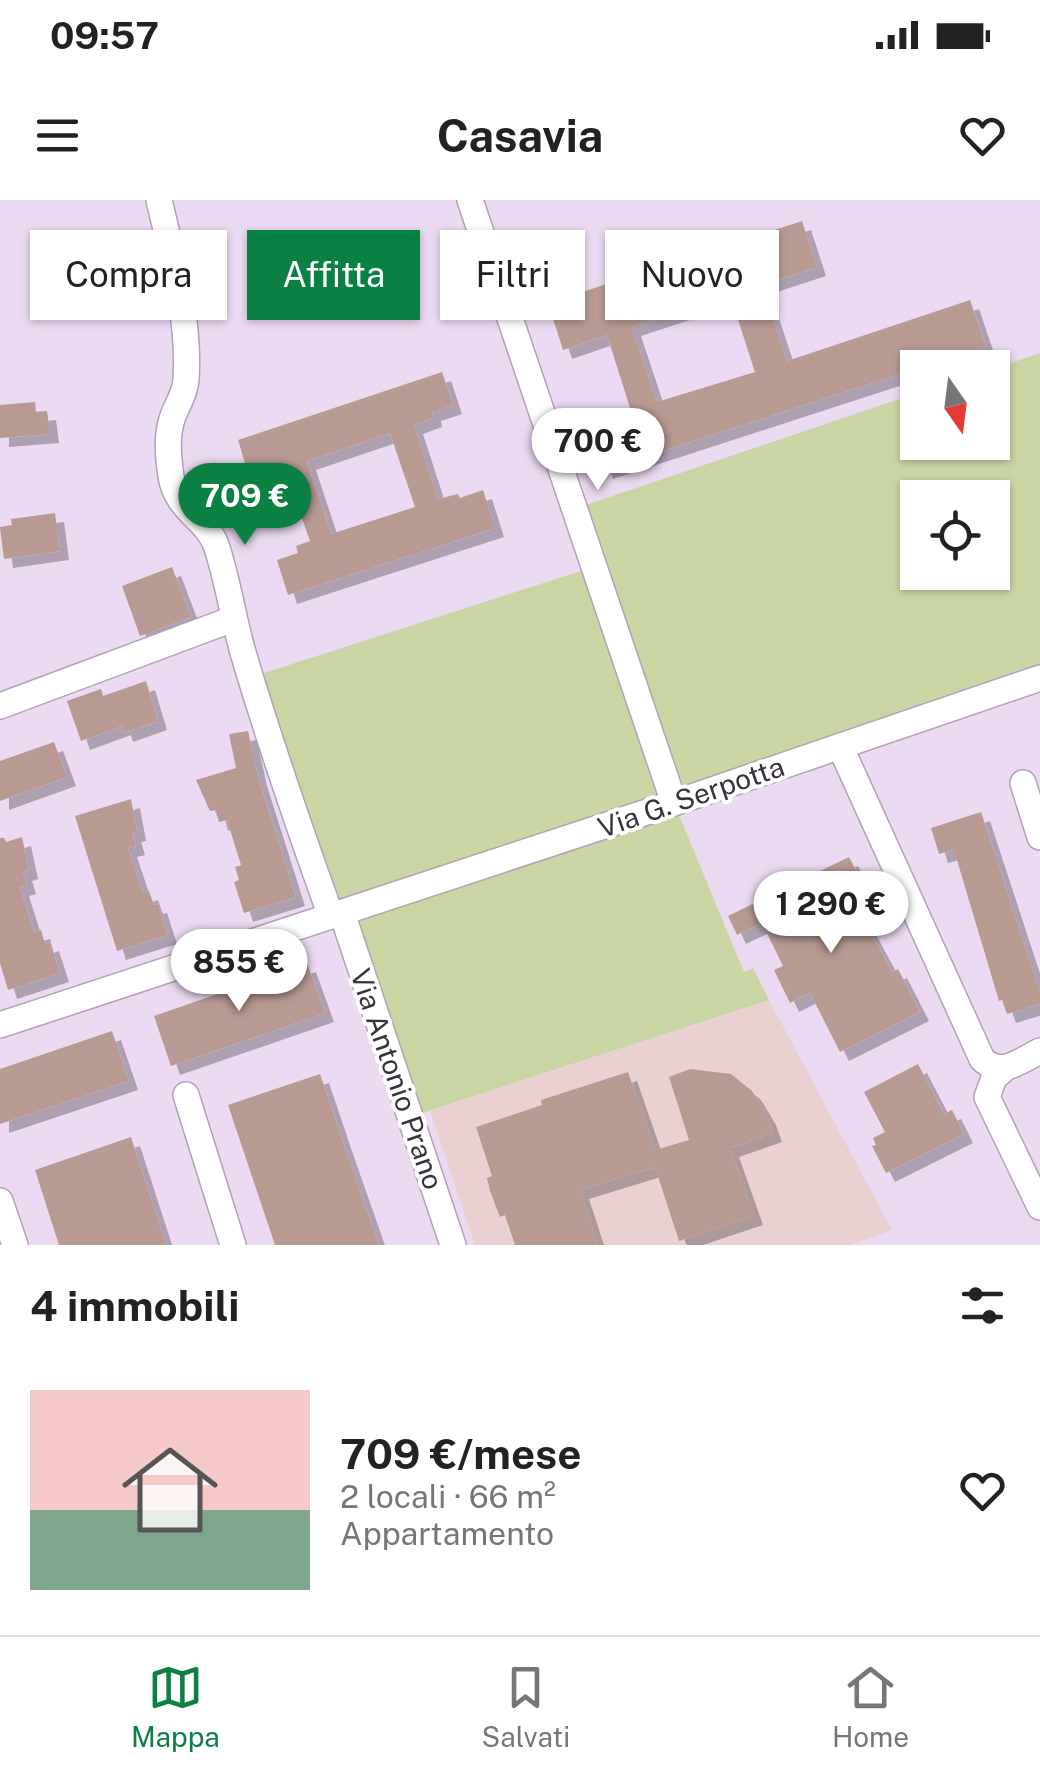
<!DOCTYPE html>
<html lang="it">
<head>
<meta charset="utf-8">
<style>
	:root { --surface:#fff; --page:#f2f2f2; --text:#222; --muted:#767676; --line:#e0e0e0; --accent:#0b8043 }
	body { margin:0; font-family:"Public Sans",sans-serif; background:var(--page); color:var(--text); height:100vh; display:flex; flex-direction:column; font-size:38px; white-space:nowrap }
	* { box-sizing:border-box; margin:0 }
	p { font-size:32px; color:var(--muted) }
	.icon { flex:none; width:55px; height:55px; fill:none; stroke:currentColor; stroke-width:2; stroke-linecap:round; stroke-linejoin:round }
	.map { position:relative; height:1045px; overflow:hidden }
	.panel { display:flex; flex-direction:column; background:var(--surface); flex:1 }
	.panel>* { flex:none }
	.banner { position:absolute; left:30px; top:30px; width:980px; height:90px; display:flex; gap:20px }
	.needle { width:65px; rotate:166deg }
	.tools { position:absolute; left:900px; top:150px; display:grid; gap:20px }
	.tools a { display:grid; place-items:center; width:110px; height:110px; border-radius:0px; background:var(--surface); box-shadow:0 2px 8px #0004; font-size:50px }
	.price { position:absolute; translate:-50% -85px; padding:0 22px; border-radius:35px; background:#fff; color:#222; font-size:32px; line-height:65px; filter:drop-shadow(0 2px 5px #0008) }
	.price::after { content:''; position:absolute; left:50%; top:60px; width:30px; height:22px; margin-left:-15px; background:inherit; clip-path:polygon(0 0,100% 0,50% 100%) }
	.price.active { background:var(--accent); color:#fff }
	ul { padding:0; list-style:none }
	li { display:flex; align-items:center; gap:30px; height:250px; padding:0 30px }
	li span { display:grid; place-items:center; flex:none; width:280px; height:200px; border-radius:0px; color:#555 }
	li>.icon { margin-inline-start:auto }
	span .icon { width:120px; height:120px; fill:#fffc; stroke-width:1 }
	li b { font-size:42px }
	h2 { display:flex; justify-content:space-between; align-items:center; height:120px; padding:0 30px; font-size:42px }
	.tag { padding:0 35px; border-radius:0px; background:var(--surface); box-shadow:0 2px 8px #0004; font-size:35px; line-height:90px }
	.tag.active { background:var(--accent); color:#fff }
	.status { display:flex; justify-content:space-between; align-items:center; height:70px; padding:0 50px; background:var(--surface); direction:ltr }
	.status svg { height:28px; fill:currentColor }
	header { display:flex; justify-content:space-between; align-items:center; height:130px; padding:0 30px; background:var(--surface); font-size:45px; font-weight:700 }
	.dock { display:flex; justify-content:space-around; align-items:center; height:140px; border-top:2px solid var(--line); background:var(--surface); font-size:28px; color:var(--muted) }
	.dock a { display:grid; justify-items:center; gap:5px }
	.dock .active { color:var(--accent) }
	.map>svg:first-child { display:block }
	.education { fill:#ead0d1 }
	.green { fill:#c9d6a4; fill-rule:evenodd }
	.building { fill:#b89a93; fill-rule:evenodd; filter:url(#shadow) }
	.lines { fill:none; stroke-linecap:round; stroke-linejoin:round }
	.minor-casing { stroke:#b2a1b8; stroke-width:28 }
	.minor { stroke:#fff; stroke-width:25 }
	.labels { text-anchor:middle; stroke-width:8; stroke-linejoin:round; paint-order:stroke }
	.street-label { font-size:28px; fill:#39323c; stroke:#fff }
</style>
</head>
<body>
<div class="status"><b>09:57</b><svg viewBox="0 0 49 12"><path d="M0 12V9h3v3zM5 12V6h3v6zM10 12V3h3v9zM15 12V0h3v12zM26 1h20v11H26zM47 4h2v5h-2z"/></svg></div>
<header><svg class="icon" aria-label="menu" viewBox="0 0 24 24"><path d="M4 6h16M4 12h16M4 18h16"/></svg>Casavia<svg class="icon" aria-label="heart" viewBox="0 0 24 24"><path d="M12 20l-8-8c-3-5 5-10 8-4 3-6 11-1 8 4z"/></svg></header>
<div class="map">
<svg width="1040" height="1045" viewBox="0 0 1040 1045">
	<defs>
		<filter id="shadow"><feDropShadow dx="9" dy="9" stdDeviation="0" flood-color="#0004"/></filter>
	</defs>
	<rect width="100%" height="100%" fill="#ebdaf2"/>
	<path class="education" d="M 769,800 L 892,1030 L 850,1045 L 475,1045 L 430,911 Z"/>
	<path class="green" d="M 1040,153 L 1040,478 L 674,603 L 744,772 L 753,768 L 769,800 L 410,917 L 261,474 L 593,367 L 574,309 L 917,193 L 918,242 L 992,242 L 993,169 ZM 918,298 L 992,298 L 992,372 L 918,372 Z"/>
	<path class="building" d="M 802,21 L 817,67 L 762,85 L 787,161 L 970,100 L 986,147 L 940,163 L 937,168 L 918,168 L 604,270 L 590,225 L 631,211 L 607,135 L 563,150 L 548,103 ZM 730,95 L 755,172 L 657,202 L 632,127 Z
		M 442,172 L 453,205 L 432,212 L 433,218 L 414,225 L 438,299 L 458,294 L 460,298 L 483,290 L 495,328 L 288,395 L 277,360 L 298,353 L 296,346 L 310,341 L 284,268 L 270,272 L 268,266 L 248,273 L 238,240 ZM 390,233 L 415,307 L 331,334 L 307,261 Z
		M 35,202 L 36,212 L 47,211 L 50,234 L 0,238 L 0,205 Z
		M 55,313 L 60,351 L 4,359 L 0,327 L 12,325 L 11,319 Z
		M 172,367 L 191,417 L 140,436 L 122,386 Z
		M 146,481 L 158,521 L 124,533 L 122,526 L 81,541 L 67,501 L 101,489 L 103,496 Z
		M 248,531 L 258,577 L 296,697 L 244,713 L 234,682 L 239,680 L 235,667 L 241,665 L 227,620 L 219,622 L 216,610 L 210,611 L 196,580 L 236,568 L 229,534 Z
		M 54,542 L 67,577 L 0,601 L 0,561 Z
		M 131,599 L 137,632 L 132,633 L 136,646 L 128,648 L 143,693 L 149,691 L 154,705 L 158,704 L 168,735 L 117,751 L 75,616 Z
		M 981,612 L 1040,792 L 1040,804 L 1007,814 L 1002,800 L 999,801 L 954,650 L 939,654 L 931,628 Z
		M 22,637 L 29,670 L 23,672 L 27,685 L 20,687 L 34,732 L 41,730 L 45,744 L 50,742 L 60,773 L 8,790 L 0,763 L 0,638 L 4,638 L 6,642 Z
		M 849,657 L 859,676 L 844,683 L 892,772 L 898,769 L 920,812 L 840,852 L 810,793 L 790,803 L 774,770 L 783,766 L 762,723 L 737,735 L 728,716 Z
		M 307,763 L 325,813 L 171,866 L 154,816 Z
		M 112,831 L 129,881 L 0,924 L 0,869 Z
		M 918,864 L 944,914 L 952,910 L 964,934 L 886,973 L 872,946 L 876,945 L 873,938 L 885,932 L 864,892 Z
		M 690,869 L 731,874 L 752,891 L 767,916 L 773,933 L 730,948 L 754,1016 L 679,1041 L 655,967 L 580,990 L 598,1045 L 515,1045 L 505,1015 L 500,1017 L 490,991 L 487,978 L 492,976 L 476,927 L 542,905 L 541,900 L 628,872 L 655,950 L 689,940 L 669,877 Z
		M 320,874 L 345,948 L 379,1045 L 275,1045 L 228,905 Z
		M 131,937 L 166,1045 L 59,1045 L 35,970 Z"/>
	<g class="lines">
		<defs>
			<path id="minor" d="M 159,0 C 173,60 190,119 186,180 C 185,194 178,203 173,216 C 166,235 168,256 171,276 C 176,310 206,318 216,345 C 228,380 233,419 244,456 C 270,543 300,630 331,716
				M 470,0 L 674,603
				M 0,506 L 233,419
				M 840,546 L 982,859 C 1000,878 1020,861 1040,851
				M 1023,583 L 1040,637
				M 342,713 L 453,1045
				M 0,825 L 674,603 L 1040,478
				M 1004,869 L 994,878 L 987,897 L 1040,1007
				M 186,895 L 233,1045
				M 0,1001 L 15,1045"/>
		</defs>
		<use href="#minor" class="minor-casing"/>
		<use href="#minor" class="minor"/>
	</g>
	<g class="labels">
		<g class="street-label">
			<text transform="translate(691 597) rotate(-19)" y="10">Via G. Serpotta</text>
			<text transform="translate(397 879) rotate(71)" y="10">Via Antonio Prano</text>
		</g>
	</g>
</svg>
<div class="tools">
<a><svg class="needle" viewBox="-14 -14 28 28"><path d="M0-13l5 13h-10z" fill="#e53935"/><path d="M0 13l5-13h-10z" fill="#767676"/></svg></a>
<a><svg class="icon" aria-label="locate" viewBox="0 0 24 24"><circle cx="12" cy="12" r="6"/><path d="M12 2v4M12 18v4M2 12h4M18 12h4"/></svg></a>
</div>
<b class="price" style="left:598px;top:293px">700 €</b>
<b class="price active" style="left:245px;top:348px">709 €</b>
<b class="price" style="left:831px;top:756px">1 290 €</b>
<b class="price" style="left:239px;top:814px">855 €</b>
<div class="banner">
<a class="tag">Compra</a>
<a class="tag active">Affitta</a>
<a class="tag">Filtri</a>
<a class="tag">Nuovo</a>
</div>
</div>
<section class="panel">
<h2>4 immobili<svg class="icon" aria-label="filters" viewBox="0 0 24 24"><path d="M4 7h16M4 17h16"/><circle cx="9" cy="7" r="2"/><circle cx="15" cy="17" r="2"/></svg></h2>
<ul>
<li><span style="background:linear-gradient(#f6c9c9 60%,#7fa58c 0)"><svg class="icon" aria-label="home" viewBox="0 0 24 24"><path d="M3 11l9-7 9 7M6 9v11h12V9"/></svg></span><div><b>709 €/mese</b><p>2 locali · 66 m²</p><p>Appartamento</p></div><svg class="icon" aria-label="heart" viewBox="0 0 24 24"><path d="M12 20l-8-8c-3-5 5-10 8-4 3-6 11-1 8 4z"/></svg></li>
</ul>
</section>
<nav class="dock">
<a class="active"><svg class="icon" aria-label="map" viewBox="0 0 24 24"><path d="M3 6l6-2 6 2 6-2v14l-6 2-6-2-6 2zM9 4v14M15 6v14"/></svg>Mappa</a>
<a><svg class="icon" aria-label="saved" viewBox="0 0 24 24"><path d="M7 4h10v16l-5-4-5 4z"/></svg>Salvati</a>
<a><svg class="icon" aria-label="home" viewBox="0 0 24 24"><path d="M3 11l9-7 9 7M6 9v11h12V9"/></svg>Home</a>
</nav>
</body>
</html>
